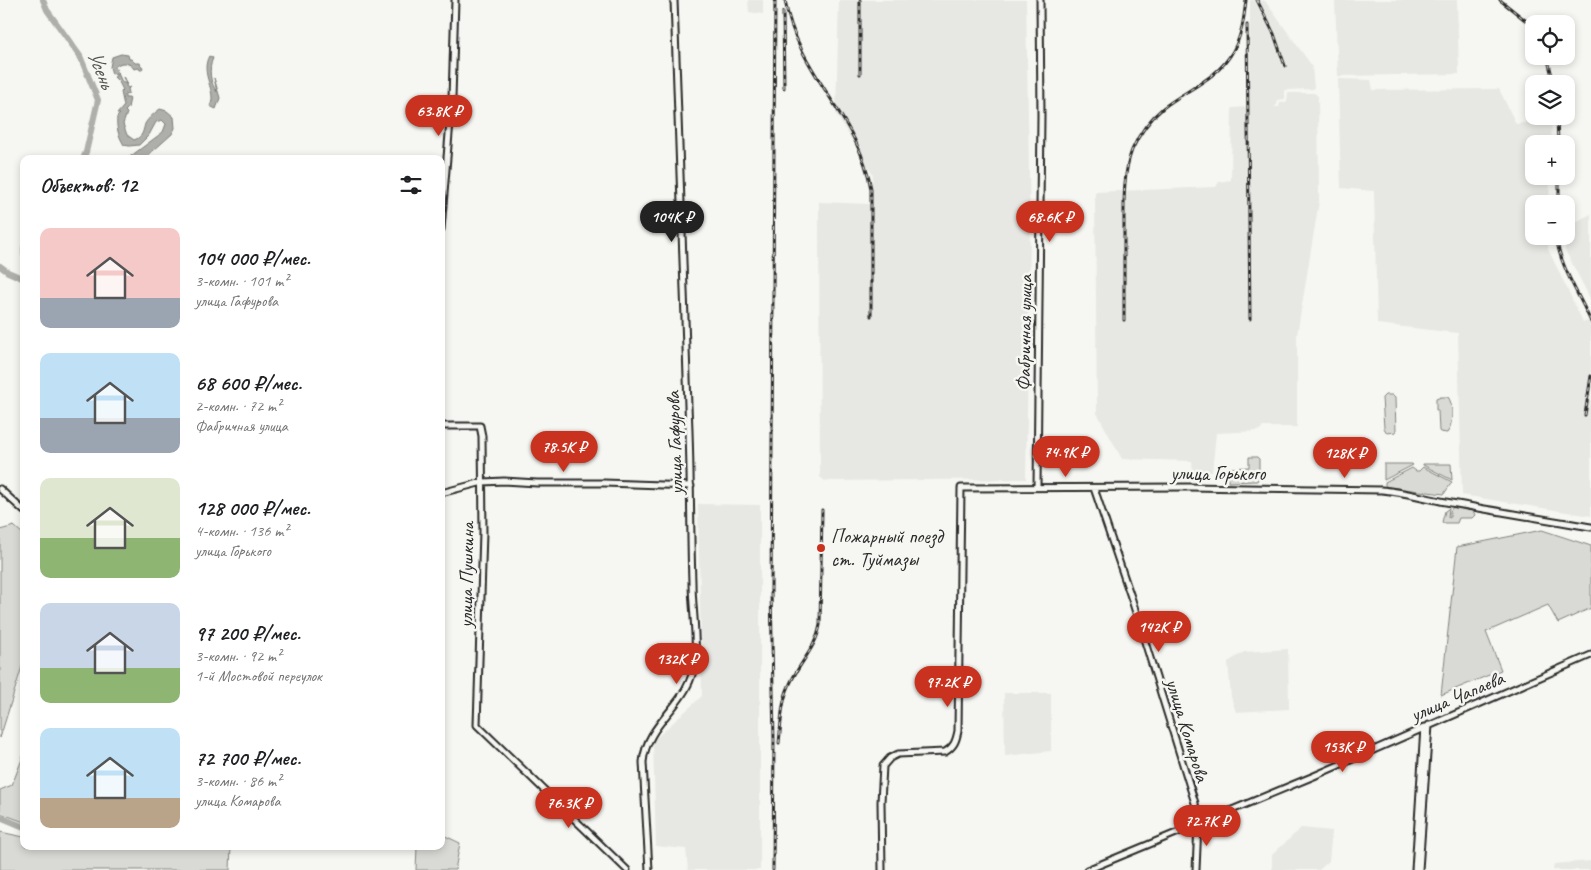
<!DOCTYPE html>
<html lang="ru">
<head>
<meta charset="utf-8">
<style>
	:root { --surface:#fff; --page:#f6f6f6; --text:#202124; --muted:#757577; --accent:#c8321e }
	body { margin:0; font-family:Caveat,sans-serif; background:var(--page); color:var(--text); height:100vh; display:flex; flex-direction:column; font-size:19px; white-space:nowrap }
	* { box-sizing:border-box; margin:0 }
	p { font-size:16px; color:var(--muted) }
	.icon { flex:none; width:28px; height:28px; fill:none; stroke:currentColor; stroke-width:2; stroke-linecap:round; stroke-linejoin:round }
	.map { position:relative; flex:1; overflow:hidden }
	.sheet { position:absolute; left:20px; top:155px; width:425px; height:695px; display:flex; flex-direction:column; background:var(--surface); border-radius:10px; box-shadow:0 2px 8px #0003 }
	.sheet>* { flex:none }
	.tools { position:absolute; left:1525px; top:15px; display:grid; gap:10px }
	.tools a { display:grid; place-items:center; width:50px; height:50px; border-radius:10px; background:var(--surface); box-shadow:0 2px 8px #0003; font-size:25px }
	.price { position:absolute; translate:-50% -42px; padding:0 11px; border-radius:18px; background:var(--accent); color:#fff; font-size:16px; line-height:32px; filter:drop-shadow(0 1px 2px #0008) }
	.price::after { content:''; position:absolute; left:50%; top:30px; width:15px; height:11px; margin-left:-8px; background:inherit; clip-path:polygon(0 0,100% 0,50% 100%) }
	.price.selected { background:#222; color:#fff }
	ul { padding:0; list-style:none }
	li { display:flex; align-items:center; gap:15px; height:125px; padding:0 20px }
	li span { display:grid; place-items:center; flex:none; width:140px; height:100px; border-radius:10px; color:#555 }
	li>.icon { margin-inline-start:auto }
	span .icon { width:60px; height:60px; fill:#fffc; stroke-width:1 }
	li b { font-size:21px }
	h2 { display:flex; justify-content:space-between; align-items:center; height:60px; padding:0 20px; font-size:21px }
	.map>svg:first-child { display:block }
	.built { fill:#e7e7e3 }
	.green { fill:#d9d9d5; stroke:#828280 }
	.water { fill:#aeaeab; stroke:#7a7a78 }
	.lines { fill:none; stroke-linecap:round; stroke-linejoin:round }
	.river { stroke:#aeaeab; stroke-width:6 }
	.secondary-casing { stroke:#2b2b2b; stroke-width:9 }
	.secondary { stroke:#f6f6f2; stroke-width:5 }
	.rail-casing { stroke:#2b2b2b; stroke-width:3 }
	.rail { stroke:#f6f6f2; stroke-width:1; stroke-dasharray:4; stroke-linecap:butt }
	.poi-dot { fill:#c8321e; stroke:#f6f6f2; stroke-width:2 }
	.labels { text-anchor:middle; stroke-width:5; stroke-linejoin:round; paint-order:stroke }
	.street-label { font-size:20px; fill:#2b2b2b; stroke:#f6f6f2 }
	.poi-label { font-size:20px; fill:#2b2b2b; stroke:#f6f6f2; text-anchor:start }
	.water-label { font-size:21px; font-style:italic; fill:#525251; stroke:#f6f6f2 }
</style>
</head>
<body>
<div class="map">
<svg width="1591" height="870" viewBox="0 0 1591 870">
	<rect width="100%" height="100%" fill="#f6f6f2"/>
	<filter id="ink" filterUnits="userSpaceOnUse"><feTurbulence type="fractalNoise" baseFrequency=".02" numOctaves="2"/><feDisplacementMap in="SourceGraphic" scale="10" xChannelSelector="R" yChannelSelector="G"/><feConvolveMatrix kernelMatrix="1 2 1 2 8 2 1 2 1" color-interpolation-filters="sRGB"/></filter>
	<g filter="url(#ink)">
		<path class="built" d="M 748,0 L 763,0 L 763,14 L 749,12 Z
			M 839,0 L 1026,0 L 1030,230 L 1026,479 L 825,481 L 820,477 L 819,202 L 869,204 L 873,175 L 836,114 Z
			M 1250,0 L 1254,0 L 1266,22 L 1270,23 L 1259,0 L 1265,1 L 1312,66 L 1314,89 L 1285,90 L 1285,99 L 1277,100 L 1277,105 L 1274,107 L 1279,107 L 1280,103 L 1287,102 L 1288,93 L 1314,93 L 1318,96 L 1319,201 L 1297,335 L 1297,427 L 1263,427 L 1258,431 L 1216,433 L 1212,472 L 1193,472 L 1192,461 L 1122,459 L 1097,413 L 1095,192 L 1216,187 L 1219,182 L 1231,180 L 1232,108 L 1249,107 Z
			M 1335,0 L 1457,0 L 1459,74 L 1338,76 Z
			M 1338,79 L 1371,80 L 1373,90 L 1499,89 L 1516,124 L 1552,119 L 1551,144 L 1534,144 L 1534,176 L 1550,176 L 1549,204 L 1534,204 L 1534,236 L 1548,236 L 1548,249 L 1583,322 L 1591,321 L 1591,516 L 1462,495 L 1458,333 L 1377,324 L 1374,191 L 1341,188 Z
			M 1591,214 L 1591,300 L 1565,250 L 1568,226 Z
			M 698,504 L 760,505 L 760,870 L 688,870 L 686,849 L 656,846 L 653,741 L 702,696 Z
			M 1288,649 L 1289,709 L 1236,712 L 1231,697 L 1228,662 L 1244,652 Z
			M 1004,693 L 1051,693 L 1051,751 L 1005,756 Z
			M 1301,828 L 1332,831 L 1329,861 L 1319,870 L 1272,870 L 1272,855 Z
			M 1591,861 L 1591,870 L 1553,870 L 1554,864 Z"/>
		<path class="green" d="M 1385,395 L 1392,395 L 1395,398 L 1396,432 L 1387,433 L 1384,428 L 1382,398 Z
			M 1441,397 L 1448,397 C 1454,404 1453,426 1447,433 L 1440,432 L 1439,431 L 1438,410 L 1436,410 L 1436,399 Z
			M 1249,457 L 1257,457 L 1259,459 L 1259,477 L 1257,481 L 1228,482 L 1228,474 L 1230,473 L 1230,468 L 1249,467 Z
			M 1384,464 L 1412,464 L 1413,465 L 1384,480 Z
			M 1423,464 L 1451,464 L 1452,480 L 1423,465 Z
			M 1423,467 L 1452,482 L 1444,494 L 1387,487 L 1385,485 L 1385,482 L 1412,468 L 1416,471 L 1419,471 Z
			M 1453,507 L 1473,511 L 1475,515 L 1472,518 L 1459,518 L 1457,523 L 1444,523 L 1442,522 L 1445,511 L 1449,508 L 1448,517 L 1450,518 L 1450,511 Z
			M 14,526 L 24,535 L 24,660 L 0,738 L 0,530 Z
			M 1542,530 L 1591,546 L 1591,608 L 1558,623 L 1548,605 L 1486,632 L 1501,670 L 1441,695 L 1457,547 Z
			M 24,754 L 24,822 L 0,813 L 0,790 L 12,785 Z
			M 0,832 L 24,837 L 24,846 L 79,846 L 98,848 L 104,846 L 231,846 L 230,870 L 0,870 Z
			M 441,834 L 460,843 L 455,870 L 416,870 L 417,846 L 441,846 Z"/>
		<path class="water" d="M 121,54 L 128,55 L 129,59 L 131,59 L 135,63 L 140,63 L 141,66 L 143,67 L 142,70 L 140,70 L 139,68 L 134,69 C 131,63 121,60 115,67 L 122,82 L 126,84 L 123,77 L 127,82 L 126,86 L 128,88 L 130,87 L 128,89 L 129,93 L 125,94 L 125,98 L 130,98 L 128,108 L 125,111 L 127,113 L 123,124 L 127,135 L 134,140 C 143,137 143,131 145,124 C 148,118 155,113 160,109 L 167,111 L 174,117 L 175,128 L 172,134 L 144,159 L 127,159 L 163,132 L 166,124 L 162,120 L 156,122 L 149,135 L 139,145 L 129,146 L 124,145 C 118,135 116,127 117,117 L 120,114 L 117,114 L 124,106 L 121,92 L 123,90 L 119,82 L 114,77 L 116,76 L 116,73 L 112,74 L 110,67 L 112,57 Z
			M 209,56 L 213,58 C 208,69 210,83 217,92 L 214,78 L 220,98 L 216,109 L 210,106 C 218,92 199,74 209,56 Z"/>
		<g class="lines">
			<path class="river" d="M 43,0 L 47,10 L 80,56 L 98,100 L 86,152 L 83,159
				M 24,248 L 24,253
				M 0,266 L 8,272 L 24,279
				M 0,817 L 24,827"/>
			<defs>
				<path id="secondary" d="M 441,229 L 452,98 L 455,0
					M 441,426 L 480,426 L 482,436 L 483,532 L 477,725 L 627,870
					M 1037,487 L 1041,116 L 1040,0
					M 1094,488 L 1132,600 L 1195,803 L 1198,824 L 1196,870
					M 0,489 L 24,511
					M 441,493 L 483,482 L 504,481 L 537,483 L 604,483 L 691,486
					M 649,870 L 643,762 C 647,720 691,705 695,660 C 697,634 692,607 692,582 C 690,523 691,465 688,406 C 683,271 679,135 674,0
					M 882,870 L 881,802 L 883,766 L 890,758 L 898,754 L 945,752 C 954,747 956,741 958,731 L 961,488 L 1189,487 L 1382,490 C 1405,492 1424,498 1446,502 C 1494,511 1543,519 1591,527
					M 1087,870 L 1314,776 L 1591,655
					M 1415,870 L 1424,727
					M 1419,870 L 1429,725"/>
			</defs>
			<use href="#secondary" class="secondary-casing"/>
			<use href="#secondary" class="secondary"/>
			<defs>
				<path id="rail" d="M 785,0 C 796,71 860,118 871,189 L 871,316
					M 1257,0 L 1274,34 L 1285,66
					M 1500,0 L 1530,24 L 1534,30
					M 783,12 L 784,88
					M 1247,25 L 1250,319
					M 1547,56 L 1554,84
					M 860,74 L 860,0
					M 1557,116 L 1558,144
					M 1559,204 L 1559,176
					M 1556,236 C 1560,267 1579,294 1591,322
					M 1124,320 C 1124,288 1124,257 1124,225 C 1124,201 1123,174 1132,150 C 1139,134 1150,119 1163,108 C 1187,89 1218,79 1233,51 C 1242,35 1244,18 1246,0
					M 1585,415 L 1591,376
					M 779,743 C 781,725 781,703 789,686 C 798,664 816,649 820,625 L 822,510
					M 773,870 L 774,740 L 771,591 L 775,0"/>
			</defs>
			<use href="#rail" class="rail-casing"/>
			<use href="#rail" class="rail"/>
		</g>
	</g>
	<circle class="poi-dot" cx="821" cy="548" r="5"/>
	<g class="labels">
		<g class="street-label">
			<text transform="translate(1024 333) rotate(-89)" y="7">Фабричная улица</text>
			<text transform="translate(674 443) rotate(-92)" y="7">улица Гафурова</text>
			<text x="1218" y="480">улица Горького</text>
			<text transform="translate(466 575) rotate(-89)" y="7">улица Пушкина</text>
			<text transform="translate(1457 696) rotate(-23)" y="7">улица Чапаева</text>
			<text transform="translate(1188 730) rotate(73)" y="7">улица Комарова</text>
		</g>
		<g class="poi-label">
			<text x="831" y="543">Пожарный поезд<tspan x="831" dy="23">ст. Туймазы</tspan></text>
		</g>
		<g class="water-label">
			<text transform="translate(101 69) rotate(68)" y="7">Усень</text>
		</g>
	</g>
</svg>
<div class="tools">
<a><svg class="icon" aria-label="locate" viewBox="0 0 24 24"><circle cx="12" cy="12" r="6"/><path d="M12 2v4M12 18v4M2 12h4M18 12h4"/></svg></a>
<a><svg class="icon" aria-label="layers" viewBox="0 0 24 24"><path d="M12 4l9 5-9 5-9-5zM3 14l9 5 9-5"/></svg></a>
<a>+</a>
<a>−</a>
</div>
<b class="price" style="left:439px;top:137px">63.8K ₽</b>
<b class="price selected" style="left:672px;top:243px">104K ₽</b>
<b class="price" style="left:1050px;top:243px">68.6K ₽</b>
<b class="price" style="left:564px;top:473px">78.5K ₽</b>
<b class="price" style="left:1066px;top:478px">74.9K ₽</b>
<b class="price" style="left:1345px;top:479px">128K ₽</b>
<b class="price" style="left:1159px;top:653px">142K ₽</b>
<b class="price" style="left:677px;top:685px">132K ₽</b>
<b class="price" style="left:948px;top:708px">97.2K ₽</b>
<b class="price" style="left:1343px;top:773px">153K ₽</b>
<b class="price" style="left:569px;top:829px">76.3K ₽</b>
<b class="price" style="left:1207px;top:847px">72.7K ₽</b>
<section class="sheet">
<h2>Объектов: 12<svg class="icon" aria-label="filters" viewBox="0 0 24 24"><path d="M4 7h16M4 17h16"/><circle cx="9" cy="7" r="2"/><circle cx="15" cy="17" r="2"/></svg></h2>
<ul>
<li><span style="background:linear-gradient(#f6c9c9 70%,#9aa5b1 0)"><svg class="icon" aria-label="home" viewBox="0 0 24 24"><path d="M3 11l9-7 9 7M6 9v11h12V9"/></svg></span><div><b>104 000 ₽/мес.</b><p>3-комн. · 101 m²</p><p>улица Гафурова</p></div></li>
<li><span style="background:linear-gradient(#bfe0f5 65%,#9aa5b1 0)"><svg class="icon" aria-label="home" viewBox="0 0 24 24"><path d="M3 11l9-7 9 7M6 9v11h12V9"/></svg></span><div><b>68 600 ₽/мес.</b><p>2-комн. · 72 m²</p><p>Фабричная улица</p></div></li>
<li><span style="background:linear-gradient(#dfe7d0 60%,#8fb573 0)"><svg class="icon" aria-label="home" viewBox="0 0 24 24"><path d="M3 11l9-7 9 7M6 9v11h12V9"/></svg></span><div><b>128 000 ₽/мес.</b><p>4-комн. · 136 m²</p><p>улица Горького</p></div></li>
<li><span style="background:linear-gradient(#c9d6e8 65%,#8fb573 0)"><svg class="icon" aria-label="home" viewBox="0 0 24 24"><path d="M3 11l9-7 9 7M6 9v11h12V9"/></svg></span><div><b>97 200 ₽/мес.</b><p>3-комн. · 92 m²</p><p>1-й Мостовой переулок</p></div></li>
<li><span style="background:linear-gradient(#bfe0f5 70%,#b9a48a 0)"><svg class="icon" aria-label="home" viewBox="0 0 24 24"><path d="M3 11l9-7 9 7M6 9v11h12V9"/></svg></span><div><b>72 700 ₽/мес.</b><p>3-комн. · 86 m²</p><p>улица Комарова</p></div></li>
</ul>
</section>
</div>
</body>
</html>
